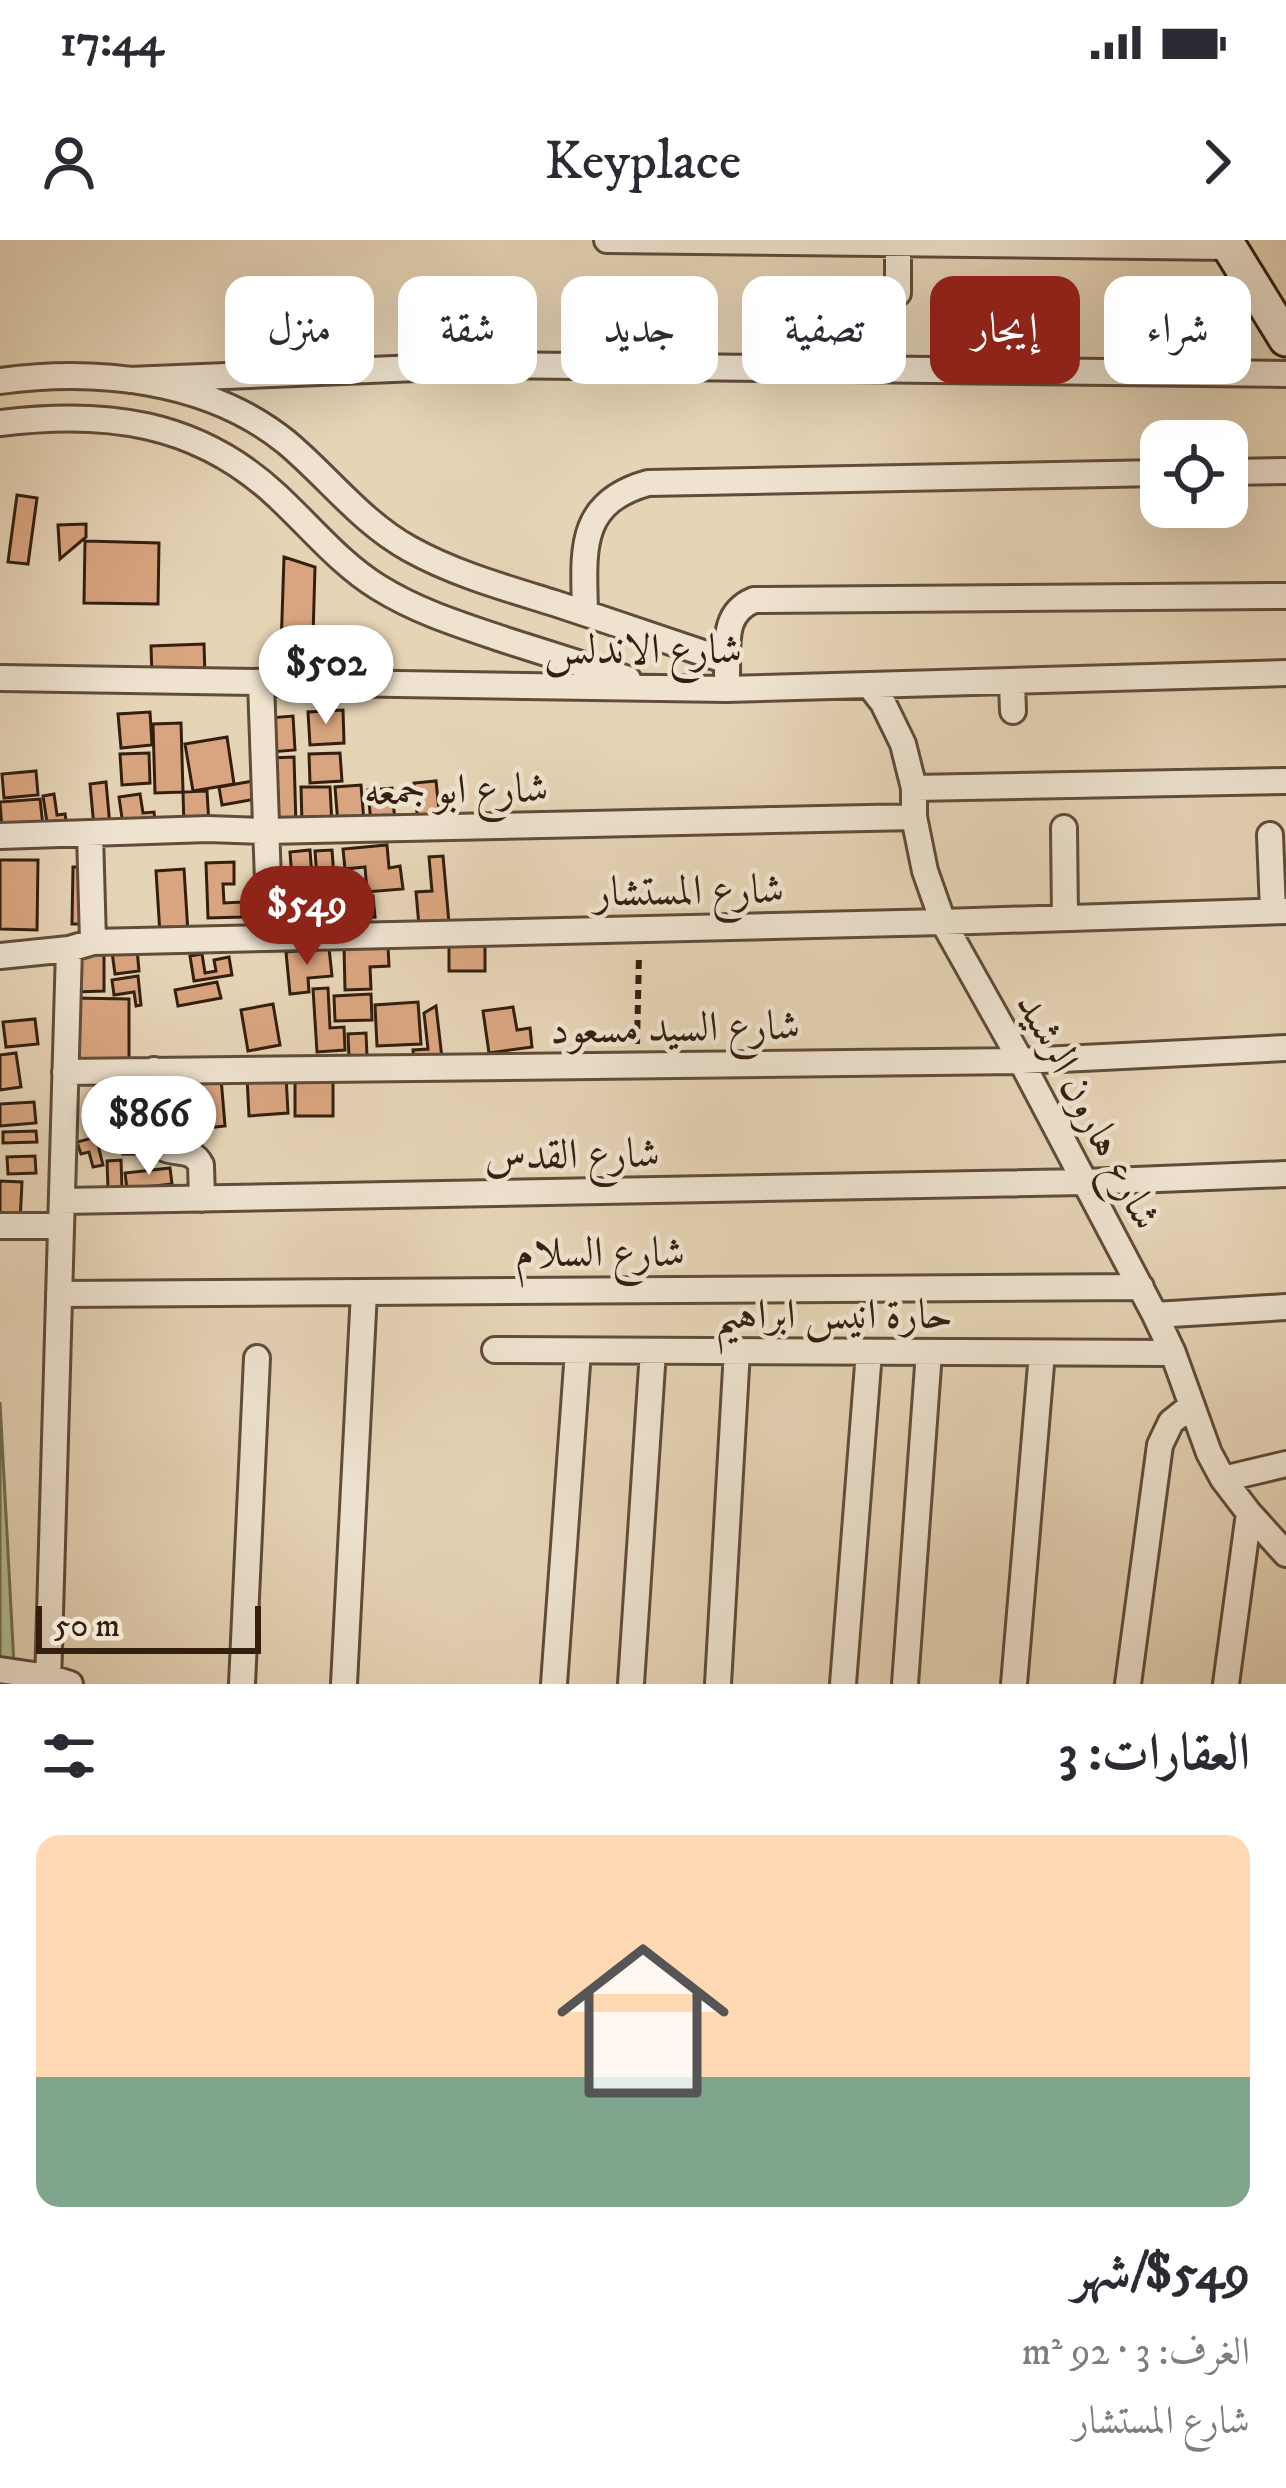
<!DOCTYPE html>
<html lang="ar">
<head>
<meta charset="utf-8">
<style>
	:root { --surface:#fff; --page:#f7f7f7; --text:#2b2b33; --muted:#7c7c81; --line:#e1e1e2; --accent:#8f2418 }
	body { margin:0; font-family:"IM FELL DW Pica",Amiri,serif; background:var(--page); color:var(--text); direction:rtl; height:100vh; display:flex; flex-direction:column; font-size:45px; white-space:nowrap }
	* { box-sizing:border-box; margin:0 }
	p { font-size:39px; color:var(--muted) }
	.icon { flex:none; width:66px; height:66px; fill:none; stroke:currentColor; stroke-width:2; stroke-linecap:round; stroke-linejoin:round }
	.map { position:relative; height:1444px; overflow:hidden; direction:ltr }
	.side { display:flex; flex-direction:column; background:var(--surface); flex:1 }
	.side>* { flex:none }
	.banner { position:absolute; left:36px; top:36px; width:1215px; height:108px; direction:rtl; display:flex; gap:24px }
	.tools { position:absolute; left:1140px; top:180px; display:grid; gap:24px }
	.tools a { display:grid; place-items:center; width:108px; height:108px; border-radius:24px; background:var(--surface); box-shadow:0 12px 48px #0002; font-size:60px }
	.scale { position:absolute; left:36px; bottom:30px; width:225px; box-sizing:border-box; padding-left:12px; border:6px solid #341f0f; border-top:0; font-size:33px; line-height:42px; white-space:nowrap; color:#341f0f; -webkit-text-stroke:9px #efe3d0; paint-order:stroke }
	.price { position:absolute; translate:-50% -102px; padding:0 27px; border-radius:42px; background:#fff; color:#222; font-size:39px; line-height:78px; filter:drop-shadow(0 3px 6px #0008) }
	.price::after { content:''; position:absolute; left:50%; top:72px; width:36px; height:27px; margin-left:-18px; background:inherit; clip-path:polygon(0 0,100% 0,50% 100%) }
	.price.selected { background:var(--accent); color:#fff }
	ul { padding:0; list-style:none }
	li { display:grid; align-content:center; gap:24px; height:636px; padding:0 36px }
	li+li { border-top:3px solid var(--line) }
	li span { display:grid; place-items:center; height:372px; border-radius:24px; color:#555 }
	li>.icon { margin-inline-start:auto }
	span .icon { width:216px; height:216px; fill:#fffc; stroke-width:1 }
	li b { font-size:51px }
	h2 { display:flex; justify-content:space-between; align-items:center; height:144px; padding:0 36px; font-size:51px }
	.chip { padding:0 42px; border-radius:24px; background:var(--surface); box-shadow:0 12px 48px #0002; font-size:42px; line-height:108px }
	.chip.selected { background:var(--accent); color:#fff }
	.status { display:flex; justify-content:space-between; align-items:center; height:84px; padding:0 60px; background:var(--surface); direction:ltr }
	.status svg { height:33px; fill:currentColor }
	header { display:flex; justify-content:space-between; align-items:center; height:156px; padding:0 36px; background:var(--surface); font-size:54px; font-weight:600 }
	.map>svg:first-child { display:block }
	.green { fill:#b3bd8f; stroke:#746e4f; stroke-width:3 }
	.building { fill:#d9a580; stroke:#341f0f; stroke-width:3 }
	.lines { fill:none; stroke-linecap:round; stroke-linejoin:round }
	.minor-casing { stroke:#604c39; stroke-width:30 }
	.secondary-casing { stroke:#341f0f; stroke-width:39 }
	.path { stroke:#341f0f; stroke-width:6; stroke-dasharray:9 6; stroke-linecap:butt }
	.minor { stroke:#efe3d0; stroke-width:24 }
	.secondary { stroke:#efe3d0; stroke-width:33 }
	.labels { text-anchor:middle; stroke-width:9; stroke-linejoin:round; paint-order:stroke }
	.street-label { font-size:42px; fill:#341f0f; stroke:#efe3d0 }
</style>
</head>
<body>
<div class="status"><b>17:44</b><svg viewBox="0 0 49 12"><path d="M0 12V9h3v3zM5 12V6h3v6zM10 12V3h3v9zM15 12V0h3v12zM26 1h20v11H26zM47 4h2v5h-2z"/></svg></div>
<header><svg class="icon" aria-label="forward" viewBox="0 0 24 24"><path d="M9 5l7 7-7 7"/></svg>Keyplace<svg class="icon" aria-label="person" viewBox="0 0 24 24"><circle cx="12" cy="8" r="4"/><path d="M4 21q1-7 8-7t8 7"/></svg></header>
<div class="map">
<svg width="1286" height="1444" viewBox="0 0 1286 1444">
	<rect width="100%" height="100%" fill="#e6d4b6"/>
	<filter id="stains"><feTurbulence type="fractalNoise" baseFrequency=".00167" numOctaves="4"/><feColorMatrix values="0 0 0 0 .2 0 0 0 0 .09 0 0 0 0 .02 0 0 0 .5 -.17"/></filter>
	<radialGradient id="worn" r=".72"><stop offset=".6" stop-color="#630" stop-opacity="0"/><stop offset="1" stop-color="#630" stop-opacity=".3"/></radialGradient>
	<path class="green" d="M 0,1162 L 15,1444 L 0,1444 Z"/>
	<path class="building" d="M 17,255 L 37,258 L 28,324 L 8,322 Z
		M 86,284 L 86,297 L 60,319 L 58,285 Z
		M 85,301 L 159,303 L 158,364 L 84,363 Z
		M 284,317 L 315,327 L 313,397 L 339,398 L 337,441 L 280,439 Z
		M 204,404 L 205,436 L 152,438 L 151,406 Z
		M 343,470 L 344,503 L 310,505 L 308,472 Z
		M 150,472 L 152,505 L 121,508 L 118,474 Z
		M 293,476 L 295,510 L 271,512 L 268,478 Z
		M 181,483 L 183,552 L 155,553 L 153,484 Z
		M 227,497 L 234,544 L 193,551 L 185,504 Z
		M 149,513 L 150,543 L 122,545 L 120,514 Z
		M 340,513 L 342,541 L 310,543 L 309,514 Z
		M 294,517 L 296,585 L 272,586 L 270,518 Z
		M 36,531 L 38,555 L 4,558 L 2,534 Z
		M 253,541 L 256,559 L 222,565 L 219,547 Z
		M 436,541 L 440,580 L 418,582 L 414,543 Z
		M 106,542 L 110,586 L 94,587 L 90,544 Z
		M 361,545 L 364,582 L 338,584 L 335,547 Z
		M 301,547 L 330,547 L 332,585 L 302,584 Z
		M 392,548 L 395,582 L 371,584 L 368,550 Z
		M 207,551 L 209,585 L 184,586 L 183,552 Z
		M 54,554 L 57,575 L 65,574 L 67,586 L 48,589 L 43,556 Z
		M 140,554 L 143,573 L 154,572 L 156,587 L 124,592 L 119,557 Z
		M 40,559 L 43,586 L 2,589 L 0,562 Z
		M 387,605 L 389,628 L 400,626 L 403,649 L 367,652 L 365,627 L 345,629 L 343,609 Z
		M 310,610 L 315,677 L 295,678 L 290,612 Z
		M 332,610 L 337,678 L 320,680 L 315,611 Z
		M 443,616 L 449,683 L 419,686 L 416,652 L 432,651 L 429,617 Z
		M 0,620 L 38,620 L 37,690 L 0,689 Z
		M 234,622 L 234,644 L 223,644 L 224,663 L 242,662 L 242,677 L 208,678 L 206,623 Z
		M 73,627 L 84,627 L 83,684 L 72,684 Z
		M 184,629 L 188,693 L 160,694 L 156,631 Z
		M 373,656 L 375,677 L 346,679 L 345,658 Z
		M 485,701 L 485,731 L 449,731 L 449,702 Z
		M 388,706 L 389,726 L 370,727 L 371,749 L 345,750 L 344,707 Z
		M 329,708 L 332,736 L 308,738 L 309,752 L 290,754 L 286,712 Z
		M 137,709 L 139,731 L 115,734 L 112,712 Z
		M 104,714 L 104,751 L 74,752 L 74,715 Z
		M 202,714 L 205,733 L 216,731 L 214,720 L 229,717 L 232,735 L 194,741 L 190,716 Z
		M 138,736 L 141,765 L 136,766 L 134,752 L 114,755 L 112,740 Z
		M 217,742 L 221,758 L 178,766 L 175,750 Z
		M 328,748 L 330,788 L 344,787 L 345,810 L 317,812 L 313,749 Z
		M 371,754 L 372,780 L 335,781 L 334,756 Z
		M 72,758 L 129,759 L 129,824 L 72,823 Z
		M 418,762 L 421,804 L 377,806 L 375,765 Z
		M 273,764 L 280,805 L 248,811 L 241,770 Z
		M 436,766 L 442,818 L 414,821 L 413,810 L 428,809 L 424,773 Z
		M 513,767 L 517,790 L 530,788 L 532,807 L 489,813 L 483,771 Z
		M 35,779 L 38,804 L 6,807 L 3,782 Z
		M 366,793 L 367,816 L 349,817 L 348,794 Z
		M 16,813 L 21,847 L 0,850 L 0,815 Z
		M 286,835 L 288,873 L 249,876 L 247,837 Z
		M 333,835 L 333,876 L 295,876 L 295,836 Z
		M 221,838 L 225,886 L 188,890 L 183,841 Z
		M 149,848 L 151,866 L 134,867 L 137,914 L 123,914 L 119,850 Z
		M 34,862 L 36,883 L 0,886 L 0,864 Z
		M 36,891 L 37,902 L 3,903 L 3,892 Z
		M 96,897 L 103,925 L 93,927 L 89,912 L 81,914 L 77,902 Z
		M 35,916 L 36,933 L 8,934 L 7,917 Z
		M 121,920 L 122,949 L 108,949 L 107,921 Z
		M 170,928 L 172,944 L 127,949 L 125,933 Z
		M 0,941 L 22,942 L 20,982 L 0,980 Z"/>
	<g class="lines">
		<defs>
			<path id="minor" d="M 607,0 L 1230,7
				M 898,4 L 898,53
				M 129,140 L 491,125 L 1286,134
				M 0,141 C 97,128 208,139 286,202 C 328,237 361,282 410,309 C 455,334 506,348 554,363 C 612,382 670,402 727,421
				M 0,183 C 104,170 196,181 275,254 C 309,285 339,323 378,347 C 418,372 461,385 505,400 C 546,413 587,426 628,439
				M 1227,232 L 1286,231
				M 585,373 C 584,313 576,263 648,243 L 1161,233
				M 727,434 C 728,404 722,373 754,360 L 1286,356
				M 0,438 L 726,449 L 1286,433
				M 261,442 L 270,698
				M 1012,442 L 1013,471
				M 869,445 L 883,463 L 903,504 L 914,548 L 914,577 L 925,631 L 943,682 L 1021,821 L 1155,1075 L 1173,1113 L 1209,1213 L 1223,1239 L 1249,1273 L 1286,1314
				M 914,548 L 1286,541
				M 1064,588 L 1065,678
				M 90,594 L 93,702
				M 1270,595 L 1273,671
				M 0,596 L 208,589 L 266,591 L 914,577
				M 0,716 L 69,709 L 93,702 L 943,682 L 1286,671
				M 154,830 L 156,896 L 166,909 C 181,914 193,909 201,925 L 202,959
				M 65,832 L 1021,821 L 1286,808
				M 62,961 L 1085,942 L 1286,934
				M 0,986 L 61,986
				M 59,1054 L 1141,1047
				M 1155,1075 L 1286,1067
				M 495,1110 L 1173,1113
				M 1223,1239 L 1286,1224
				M 0,1430 L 48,1437 L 70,1444
				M 48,1444 L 69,709
				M 242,1444 L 257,1118
				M 344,1444 L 364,1052
				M 554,1444 L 578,1111
				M 631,1444 L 653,1111
				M 718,1444 L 737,1111
				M 843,1444 L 869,1112
				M 905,1444 L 929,1112
				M 1014,1444 L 1042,1113
				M 1128,1444 L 1160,1205 L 1171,1182 L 1191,1166
				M 1226,1444 L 1249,1273"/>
			<path id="secondary" d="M 1225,0 L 1286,99"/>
		</defs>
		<use href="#minor" class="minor-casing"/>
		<use href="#secondary" class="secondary-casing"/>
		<path class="path" d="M 637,804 L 639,715"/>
		<use href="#minor" class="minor"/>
		<use href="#secondary" class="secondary"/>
	</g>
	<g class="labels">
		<g class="street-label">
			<text x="643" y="423">شارع الاندلس</text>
			<text transform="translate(456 548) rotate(-1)" y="15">شارع ابو جمعه</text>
			<text transform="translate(689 649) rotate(-1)" y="15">شارع المستشار</text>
			<text transform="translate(675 786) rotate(-1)" y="15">شارع السيد مسعود</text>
			<text transform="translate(1090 870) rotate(62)" y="15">شارع هارون الرشيد</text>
			<text transform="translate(572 913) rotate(-1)" y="15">شارع القدس</text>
			<text x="600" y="1026">شارع السلام</text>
			<text x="834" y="1088">حارة انيس ابراهيم</text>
		</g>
	</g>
	<rect width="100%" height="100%" filter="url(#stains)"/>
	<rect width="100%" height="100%" fill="url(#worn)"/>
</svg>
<div class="tools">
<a><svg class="icon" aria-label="locate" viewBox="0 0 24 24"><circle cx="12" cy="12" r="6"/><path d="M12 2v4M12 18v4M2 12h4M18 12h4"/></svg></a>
</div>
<div class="scale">50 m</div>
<b class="price" style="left:326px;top:487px">$502</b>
<b class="price selected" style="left:307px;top:728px">$549</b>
<b class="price" style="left:149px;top:938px">$866</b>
<div class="banner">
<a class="chip">شراء</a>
<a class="chip selected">إيجار</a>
<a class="chip">تصفية</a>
<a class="chip">جديد</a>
<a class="chip">شقة</a>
<a class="chip">منزل</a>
</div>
</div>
<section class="side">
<h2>العقارات: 3<svg class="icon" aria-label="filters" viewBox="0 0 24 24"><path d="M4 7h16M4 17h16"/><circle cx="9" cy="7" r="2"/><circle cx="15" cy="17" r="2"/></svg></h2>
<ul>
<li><span style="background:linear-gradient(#ffd9b3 65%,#7fa58c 0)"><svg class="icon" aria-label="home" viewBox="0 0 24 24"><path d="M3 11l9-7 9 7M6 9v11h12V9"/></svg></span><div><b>$549/شهر</b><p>الغرف: 3 · 92 m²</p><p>شارع المستشار</p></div></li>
</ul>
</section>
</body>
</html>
